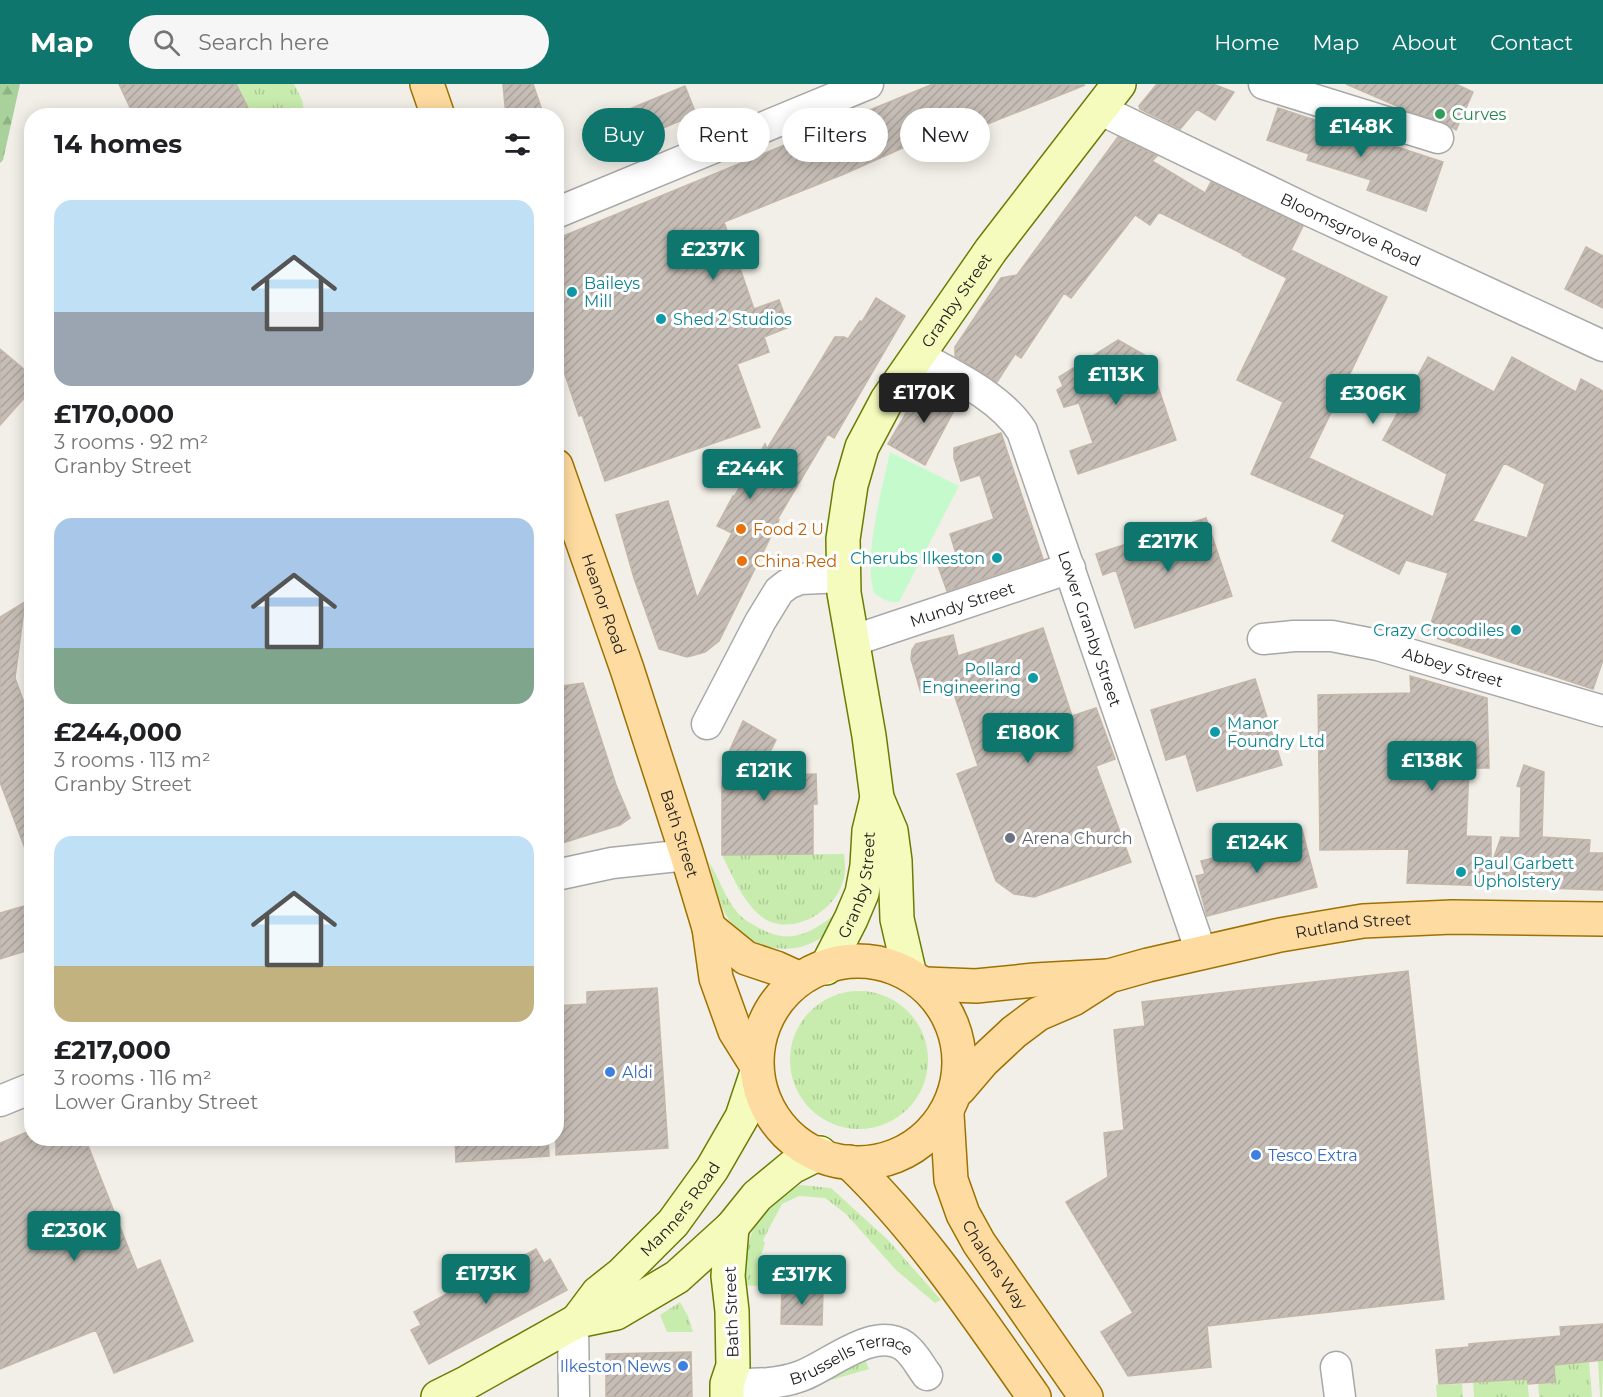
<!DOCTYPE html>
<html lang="en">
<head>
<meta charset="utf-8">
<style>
	:root { --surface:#fff; --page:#f6f6f6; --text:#202124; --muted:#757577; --accent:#0f766e }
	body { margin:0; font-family:Montserrat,sans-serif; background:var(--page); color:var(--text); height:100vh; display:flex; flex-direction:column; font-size:22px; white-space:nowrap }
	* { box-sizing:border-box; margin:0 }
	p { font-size:20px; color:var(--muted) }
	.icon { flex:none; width:33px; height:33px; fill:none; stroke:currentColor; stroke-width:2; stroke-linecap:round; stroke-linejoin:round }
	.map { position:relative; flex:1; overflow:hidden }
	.details { position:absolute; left:24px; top:24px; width:540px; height:1038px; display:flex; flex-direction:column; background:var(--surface); border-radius:24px; box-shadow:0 3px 15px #0003 }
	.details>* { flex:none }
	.banner { position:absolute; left:582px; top:24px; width:570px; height:54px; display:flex; gap:12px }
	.price { position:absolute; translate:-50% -51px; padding:0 14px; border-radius:6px; background:var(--accent); color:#fff; font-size:20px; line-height:39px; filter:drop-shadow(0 2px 3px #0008) }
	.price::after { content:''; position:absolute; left:50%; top:36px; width:18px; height:14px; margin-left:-9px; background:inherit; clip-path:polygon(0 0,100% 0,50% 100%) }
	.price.selected { background:#222; color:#fff }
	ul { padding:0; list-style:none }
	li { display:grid; align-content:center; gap:12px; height:318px; padding:0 30px }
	li span { display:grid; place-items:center; height:186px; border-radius:18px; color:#555 }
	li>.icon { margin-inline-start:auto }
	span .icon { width:108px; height:108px; fill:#fffc; stroke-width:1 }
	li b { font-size:26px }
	h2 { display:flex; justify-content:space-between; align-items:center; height:72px; padding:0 30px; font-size:26px }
	.chip { padding:0 21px; border-radius:27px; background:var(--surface); box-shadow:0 3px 15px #0003; font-size:21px; line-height:54px }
	.chip.selected { background:var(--accent); color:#fff }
	header { display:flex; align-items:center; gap:36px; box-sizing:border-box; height:84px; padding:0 30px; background:var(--accent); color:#fff }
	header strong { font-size:28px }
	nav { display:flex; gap:33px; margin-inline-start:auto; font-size:21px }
	.search { width:420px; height:54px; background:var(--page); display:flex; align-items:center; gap:15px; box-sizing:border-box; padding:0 21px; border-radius:33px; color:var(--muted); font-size:22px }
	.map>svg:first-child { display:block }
	.grass { fill:url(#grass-tufts) }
	.forest { fill:url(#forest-firs) }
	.park { fill:#c5fbcc }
	.building { fill:url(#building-hatch); stroke:#c4b6a9; stroke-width:1.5; fill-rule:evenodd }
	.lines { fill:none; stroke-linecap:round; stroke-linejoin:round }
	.street-casing { stroke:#a8a8a8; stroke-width:33 }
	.secondary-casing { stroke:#697d02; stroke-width:36 }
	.primary-casing { stroke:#9e7200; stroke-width:36 }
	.street { stroke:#fff; stroke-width:30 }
	.secondary { stroke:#f4fbbc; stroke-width:33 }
	.primary { stroke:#fedba0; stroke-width:33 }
	.leisure-dot { fill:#2e9e5b; stroke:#fff; stroke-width:2 }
	.culture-dot { fill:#0f9aa8; stroke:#fff; stroke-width:2 }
	.food-dot { fill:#e8710a; stroke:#fff; stroke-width:2 }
	.worship-dot { fill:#6b7280; stroke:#fff; stroke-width:2 }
	.shop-dot { fill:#3f7fe0; stroke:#fff; stroke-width:2 }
	.labels { text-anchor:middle; stroke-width:6; stroke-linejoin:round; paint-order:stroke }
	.leisure-label { font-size:16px; fill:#27864d; stroke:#fff; text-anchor:start }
	.street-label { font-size:16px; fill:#212121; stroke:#fff }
	.culture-label { font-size:16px; fill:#0d838f; stroke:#fff; text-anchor:start }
	.food-label { font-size:16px; fill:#c56008; stroke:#fff; text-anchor:start }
	.worship-label { font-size:16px; fill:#5b616d; stroke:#fff; text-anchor:start }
	.shop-label { font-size:16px; fill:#366cbe; stroke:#fff; text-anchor:start }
</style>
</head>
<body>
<header>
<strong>Map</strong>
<div class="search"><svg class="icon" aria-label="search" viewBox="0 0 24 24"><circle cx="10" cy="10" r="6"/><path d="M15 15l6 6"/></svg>Search here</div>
<nav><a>Home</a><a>Map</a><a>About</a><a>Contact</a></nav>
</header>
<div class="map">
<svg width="1603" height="1313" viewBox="0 0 1603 1313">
	<defs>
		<pattern id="grass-tufts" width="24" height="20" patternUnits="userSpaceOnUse" patternTransform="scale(1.5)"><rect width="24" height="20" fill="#c8ecad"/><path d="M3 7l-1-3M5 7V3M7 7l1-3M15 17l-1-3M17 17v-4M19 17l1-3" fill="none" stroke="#acca95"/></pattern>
		<pattern id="forest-firs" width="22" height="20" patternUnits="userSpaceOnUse" patternTransform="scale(1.5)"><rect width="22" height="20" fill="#a8d19b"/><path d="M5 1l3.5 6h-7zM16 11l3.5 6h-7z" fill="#90b385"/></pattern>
		<pattern id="building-hatch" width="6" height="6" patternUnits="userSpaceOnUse" patternTransform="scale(1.5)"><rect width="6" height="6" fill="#c6beb6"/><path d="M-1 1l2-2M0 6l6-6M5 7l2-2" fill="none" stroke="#aaa39c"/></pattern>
	</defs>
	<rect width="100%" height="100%" fill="#f1efe7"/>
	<path class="grass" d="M 236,0 L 294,0 L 302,16 L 305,31 L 249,31 L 246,25 L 248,24 Z
		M 844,770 C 845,779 846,788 843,797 C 835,828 790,854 762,833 C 743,818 733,793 722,771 Z
		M 709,778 C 719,794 725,814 737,828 C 742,835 752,840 759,844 C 795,864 815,845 844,824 C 839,832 834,841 828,848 C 800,875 750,868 729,836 C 718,820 714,797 709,778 Z
		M790 976a69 69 0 1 1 138 0a69 69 0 1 1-138 0Z
		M 800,1101 L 831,1104 L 888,1156 L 941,1216 L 935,1219 L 896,1186 L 846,1130 L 825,1114 L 799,1112 L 782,1120 L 763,1156 L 765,1159 L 761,1172 L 759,1202 L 739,1201 L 743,1172 L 755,1141 L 779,1112 Z
		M 680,1218 L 688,1232 L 693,1248 L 667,1248 L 660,1231 Z
		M 864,1273 L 869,1285 L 817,1300 Z
		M 1598,1276 L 1603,1276 L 1602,1313 L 1600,1313 Z
		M 1589,1278 L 1592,1313 L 1539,1313 L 1538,1299 L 1554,1281 Z
		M 1527,1295 L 1529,1313 L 1474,1313 L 1473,1298 Z
		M 1462,1300 L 1463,1313 L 1437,1313 L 1436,1301 Z"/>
	<path class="forest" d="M 0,0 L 20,0 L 3,76 L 0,79 Z"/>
	<path class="park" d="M 890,368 L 959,402 L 899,518 C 888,519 883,515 874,509 C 863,472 882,406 890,368 Z"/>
	<path class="building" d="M 119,0 L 236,0 L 248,24 L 233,32 L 134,32 Z
		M 503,0 L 533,0 L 544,32 L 506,32 Z
		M 933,0 L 1085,1 L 975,45 L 979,56 L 960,63 L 955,53 L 947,56 L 943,46 L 844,90 L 724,138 L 754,225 L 779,216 L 789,243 L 764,253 L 769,268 L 737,280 L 760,343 L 605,397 L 582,331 L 579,332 L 556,264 L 556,155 Z
		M 1157,0 L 1213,0 L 1234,8 L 1215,36 L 1197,25 L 1180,45 L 1140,25 L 1139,22 Z
		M 1346,0 L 1456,0 L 1473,8 L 1456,46 L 1443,38 L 1411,28 Z
		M 685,2 L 696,30 L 602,70 L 589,42 Z
		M 1278,24 L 1443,78 L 1426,127 L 1367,106 L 1371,96 L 1307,76 L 1309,70 L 1267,56 Z
		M 1118,53 L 1157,72 L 1152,77 L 1205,109 L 1211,98 L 1303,142 L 1291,166 L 1387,213 L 1309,374 L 1433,433 L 1447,390 L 1383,356 L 1428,273 L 1494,308 L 1512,273 L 1576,308 L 1581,295 L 1603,307 L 1603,576 L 1593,605 L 1427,551 L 1448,489 L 1406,476 L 1399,490 L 1332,457 L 1345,431 L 1251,390 L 1283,318 L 1237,296 L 1287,194 L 1242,171 L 1243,170 L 1159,128 L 1150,141 L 1135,131 L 1071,214 L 1064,209 L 1021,274 L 1015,270 L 997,298 L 955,272 L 955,263 L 1001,194 L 1017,191 ZM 1504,379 L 1545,400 L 1527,454 L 1473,437 Z
		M 1586,163 L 1603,172 L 1603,224 L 1565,205 Z
		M 876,214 L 905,232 L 834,354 L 828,350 L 777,436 L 779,436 L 719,557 L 705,568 L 687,573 L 659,565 L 634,494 L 616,431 L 668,417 L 697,514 L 732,449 L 717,442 L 733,412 L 734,413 L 765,360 L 767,365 L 835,253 L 844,253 L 848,255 L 860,237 L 862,238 Z
		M 1118,256 L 1148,273 L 1176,356 L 1078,390 L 1070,367 L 1093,359 L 1079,319 L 1064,323 L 1057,306 L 1063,302 L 1059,293 Z
		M 0,265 L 32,292 L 32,305 L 0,341 Z
		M 923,300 L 954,316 L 955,312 L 960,315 L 925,381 L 888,360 Z
		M 1001,349 L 1043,475 L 947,507 L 937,479 L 957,473 L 950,450 L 994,435 L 980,391 L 961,397 L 954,374 L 954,364 Z
		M 1206,434 L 1232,512 L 1135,544 L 1116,486 L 1103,491 L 1096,470 Z
		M 25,518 L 15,594 L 32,641 L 32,774 L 29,775 L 0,698 L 0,533 Z
		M 1043,544 L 1072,632 L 1096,624 L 1115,675 L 1096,682 L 1131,778 L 1034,813 L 1014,810 L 996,797 L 957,690 L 978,682 L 951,601 L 921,609 L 911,575 L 912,566 L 916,560 L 953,551 L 958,572 Z
		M 1410,592 L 1487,614 L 1489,684 L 1469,684 L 1466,752 L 1491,753 L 1491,782 L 1501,753 L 1520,754 L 1521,703 L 1517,702 L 1524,681 L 1544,688 L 1542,753 L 1590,756 L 1589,769 L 1603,769 L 1603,806 L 1407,799 L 1409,765 L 1320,766 L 1318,611 L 1411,609 Z
		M 1255,595 L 1282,681 L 1197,707 L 1186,670 L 1166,676 L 1151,626 Z
		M 583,599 L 616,701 L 630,734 L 620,741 L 556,761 L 556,603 Z
		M 743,637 L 776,656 L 764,679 L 790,691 L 816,690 L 817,720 L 813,720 L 813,770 L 722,771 L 722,698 L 724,679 Z
		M 1302,746 L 1317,803 L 1207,832 L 1196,792 L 1205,790 L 1201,777 L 1230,770 L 1229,765 Z
		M 28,821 L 32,834 L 32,865 L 0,875 L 0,829 Z
		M 1408,887 L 1444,1215 L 1207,1242 L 1211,1283 L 1128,1292 L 1101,1248 L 1133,1229 L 1066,1118 L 1108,1093 L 1104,1049 L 1124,1046 L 1114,946 L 1145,942 L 1142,918 Z
		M 657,904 L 668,1064 L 556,1071 L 556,922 L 587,920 L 587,908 Z
		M 32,1046 L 32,1054 L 85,1054 L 137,1186 L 160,1176 L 193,1257 L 114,1289 L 96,1246 L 0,1285 L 0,1059 Z
		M 455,1054 L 548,1054 L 549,1072 L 456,1078 Z
		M 536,1165 L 544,1179 L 550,1175 L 567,1206 L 429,1280 L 411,1246 L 421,1241 L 414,1228 L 497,1182 L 499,1185 Z
		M 782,1204 L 823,1205 L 822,1241 L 781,1240 Z
		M 1603,1240 L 1603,1276 L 1554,1281 L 1555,1298 L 1528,1300 L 1527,1295 L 1439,1300 L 1436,1266 L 1469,1263 L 1469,1260 L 1561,1252 L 1560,1243 Z
		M 691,1268 L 692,1313 L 606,1313 L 606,1270 Z"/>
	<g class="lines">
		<defs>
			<g id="street">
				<path d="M 1264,0 L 1438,54"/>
				<path id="s1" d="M 1099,25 L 1308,126 L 1603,262"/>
				<path d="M 556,129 L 868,0"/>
				<path id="s2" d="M 917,271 C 951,290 1001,313 1022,347 L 1201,868"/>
				<path id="s3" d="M 1263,555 L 1294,552 L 1332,552 L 1378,561 L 1603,627"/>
				<path id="s4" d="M 852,557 L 1070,484"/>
				<path d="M 707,640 L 760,538 L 779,507 L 788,500 L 800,495 L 842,493"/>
				<path d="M 556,791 L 612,779 L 687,771"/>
				<path d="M 0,1017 L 32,1004"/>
				<path d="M 573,1240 L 574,1313"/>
				<path d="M 1336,1283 L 1340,1313"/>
				<path id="s5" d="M 727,1300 C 752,1300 777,1301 801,1292 C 829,1282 874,1241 904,1262 C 914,1269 920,1282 927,1291"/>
			</g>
			<g id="secondary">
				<path id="s6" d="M 826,884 L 851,835 L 862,809 L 867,782 L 869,747 L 877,714"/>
				<path id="s7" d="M 909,887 L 897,835 L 895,777 L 891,747 L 877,714 L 869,652 L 844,509 L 843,455 L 851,401 L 862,363 L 887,316 L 991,166 L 1119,0"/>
				<path id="s8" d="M 577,1237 L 598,1209 L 622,1190 L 673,1139 L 712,1085 L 742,1033 L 755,994"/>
				<path d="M 438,1313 L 468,1298 L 577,1237 L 616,1229 L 677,1193 L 732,1143 L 757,1112 L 792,1083 L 820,1069"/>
				<path d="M 727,1313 L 727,1300 L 733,1282 L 732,1227 L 728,1192 L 732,1143"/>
			</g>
			<g id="primary">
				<path d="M 427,0 L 438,32"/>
				<path id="s9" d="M 556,382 L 627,585 L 687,771 L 709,844 L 716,894 L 735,947 L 755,979"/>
				<path d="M 709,844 L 746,874 L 776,884 L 798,894"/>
				<circle cx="858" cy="978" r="101"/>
				<path d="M 926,900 L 976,902 L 1035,896 L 1107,892"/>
				<path id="s10" d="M 959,1005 L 983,977 L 1014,948 L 1038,930 L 1073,915 L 1109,892 L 1148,881 L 1280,851 L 1363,837 L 1452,833 L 1603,835"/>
				<path id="s11" d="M 947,1030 L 951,1096 L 963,1130 L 979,1159 L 1086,1313"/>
				<path d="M 849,1078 C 921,1147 977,1232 1034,1313"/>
			</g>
		</defs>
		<use href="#street" class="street-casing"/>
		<use href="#secondary" class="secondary-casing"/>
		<use href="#primary" class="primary-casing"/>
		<use href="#street" class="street"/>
		<use href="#secondary" class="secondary"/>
		<use href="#primary" class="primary"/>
	</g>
	<circle class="leisure-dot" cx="1440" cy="30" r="6"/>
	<g class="culture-dot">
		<circle cx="572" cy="208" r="6"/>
		<circle cx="661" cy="235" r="6"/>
		<circle cx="997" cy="474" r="6"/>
		<circle cx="1516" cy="546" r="6"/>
		<circle cx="1033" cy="594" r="6"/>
		<circle cx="1215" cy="648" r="6"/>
		<circle cx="1461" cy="788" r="6"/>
	</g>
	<g class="food-dot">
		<circle cx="741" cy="445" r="6"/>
		<circle cx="742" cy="477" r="6"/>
	</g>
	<circle class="worship-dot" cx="1010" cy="754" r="6"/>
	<g class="shop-dot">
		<circle cx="610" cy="988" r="6"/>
		<circle cx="1256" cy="1071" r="6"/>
		<circle cx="683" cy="1282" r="6"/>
	</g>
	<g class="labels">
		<g class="leisure-label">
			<text x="1452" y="36">Curves</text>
		</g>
		<g class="street-label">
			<text dy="6" stroke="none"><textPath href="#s1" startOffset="279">Bloomsgrove Road</textPath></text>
			<text dy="6" stroke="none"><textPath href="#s7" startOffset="708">Granby Street</textPath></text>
			<text dy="6" stroke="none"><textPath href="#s9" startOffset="146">Heanor Road</textPath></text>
			<text dy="6" stroke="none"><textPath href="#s4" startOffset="116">Mundy Street</textPath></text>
			<text dy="6" stroke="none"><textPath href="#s2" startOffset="340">Lower Granby Street</textPath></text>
			<text dy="6" stroke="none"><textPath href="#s3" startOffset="194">Abbey Street</textPath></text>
			<text dy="6" stroke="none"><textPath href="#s9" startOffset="388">Bath Street</textPath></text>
			<text dy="6" stroke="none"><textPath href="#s6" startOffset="90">Granby Street</textPath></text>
			<text dy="6" stroke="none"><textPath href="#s10" startOffset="440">Rutland Street</textPath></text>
			<text dy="6" stroke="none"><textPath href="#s8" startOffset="153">Manners Road</textPath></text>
			<text dy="6" stroke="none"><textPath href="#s11" startOffset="162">Chalons Way</textPath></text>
			<text transform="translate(731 1228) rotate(-92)" y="6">Bath Street</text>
			<text dy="6" stroke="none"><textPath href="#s5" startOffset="130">Brussells Terrace</textPath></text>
		</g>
		<g class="culture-label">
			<text x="584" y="205">Baileys<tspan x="584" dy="18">Mill</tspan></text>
			<text x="673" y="241">Shed 2 Studios</text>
			<text x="985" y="480" text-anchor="end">Cherubs Ilkeston</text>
			<text x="1504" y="552" text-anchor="end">Crazy Crocodiles</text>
			<text x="1021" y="591" text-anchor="end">Pollard<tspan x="1021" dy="18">Engineering</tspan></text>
			<text x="1227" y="645">Manor<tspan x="1227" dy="18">Foundry Ltd</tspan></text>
			<text x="1473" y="785">Paul Garbett<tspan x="1473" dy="18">Upholstery</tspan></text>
		</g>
		<g class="food-label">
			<text x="753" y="451">Food 2 U</text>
			<text x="754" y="483">China Red</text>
		</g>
		<g class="worship-label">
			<text x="1022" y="760">Arena Church</text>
		</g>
		<g class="shop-label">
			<text x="622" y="994">Aldi</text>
			<text x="1268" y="1077">Tesco Extra</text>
			<text x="671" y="1288" text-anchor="end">Ilkeston News</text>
		</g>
	</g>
</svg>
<b class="price" style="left:1361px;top:74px">£148K</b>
<b class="price" style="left:713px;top:197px">£237K</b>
<b class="price" style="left:1116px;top:322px">£113K</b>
<b class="price selected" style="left:924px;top:340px">£170K</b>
<b class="price" style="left:1373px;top:341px">£306K</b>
<b class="price" style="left:750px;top:416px">£244K</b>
<b class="price" style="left:1168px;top:489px">£217K</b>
<b class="price" style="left:1028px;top:680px">£180K</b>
<b class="price" style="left:1432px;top:708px">£138K</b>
<b class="price" style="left:764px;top:718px">£121K</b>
<b class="price" style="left:1257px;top:790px">£124K</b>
<b class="price" style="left:74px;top:1178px">£230K</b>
<b class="price" style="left:486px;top:1221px">£173K</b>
<b class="price" style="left:802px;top:1222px">£317K</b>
<div class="banner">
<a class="chip selected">Buy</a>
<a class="chip">Rent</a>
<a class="chip">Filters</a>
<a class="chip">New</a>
</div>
<section class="details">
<h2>14 homes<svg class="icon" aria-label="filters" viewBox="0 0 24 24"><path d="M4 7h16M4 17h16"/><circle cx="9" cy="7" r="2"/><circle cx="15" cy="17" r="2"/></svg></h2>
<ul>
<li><span style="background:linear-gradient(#bfe0f5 60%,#9aa5b1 0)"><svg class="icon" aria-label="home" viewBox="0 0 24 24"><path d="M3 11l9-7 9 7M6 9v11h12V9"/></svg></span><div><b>£170,000</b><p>3 rooms · 92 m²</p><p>Granby Street</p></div></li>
<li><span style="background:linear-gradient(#a9c7e8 70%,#7fa58c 0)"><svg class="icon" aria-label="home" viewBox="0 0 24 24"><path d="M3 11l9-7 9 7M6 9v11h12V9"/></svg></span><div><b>£244,000</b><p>3 rooms · 113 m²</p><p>Granby Street</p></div></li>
<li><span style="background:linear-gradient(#bfe0f5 70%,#c2b280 0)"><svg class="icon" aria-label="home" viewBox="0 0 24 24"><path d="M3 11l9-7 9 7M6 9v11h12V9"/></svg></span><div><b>£217,000</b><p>3 rooms · 116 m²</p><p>Lower Granby Street</p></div></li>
</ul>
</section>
</div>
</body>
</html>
